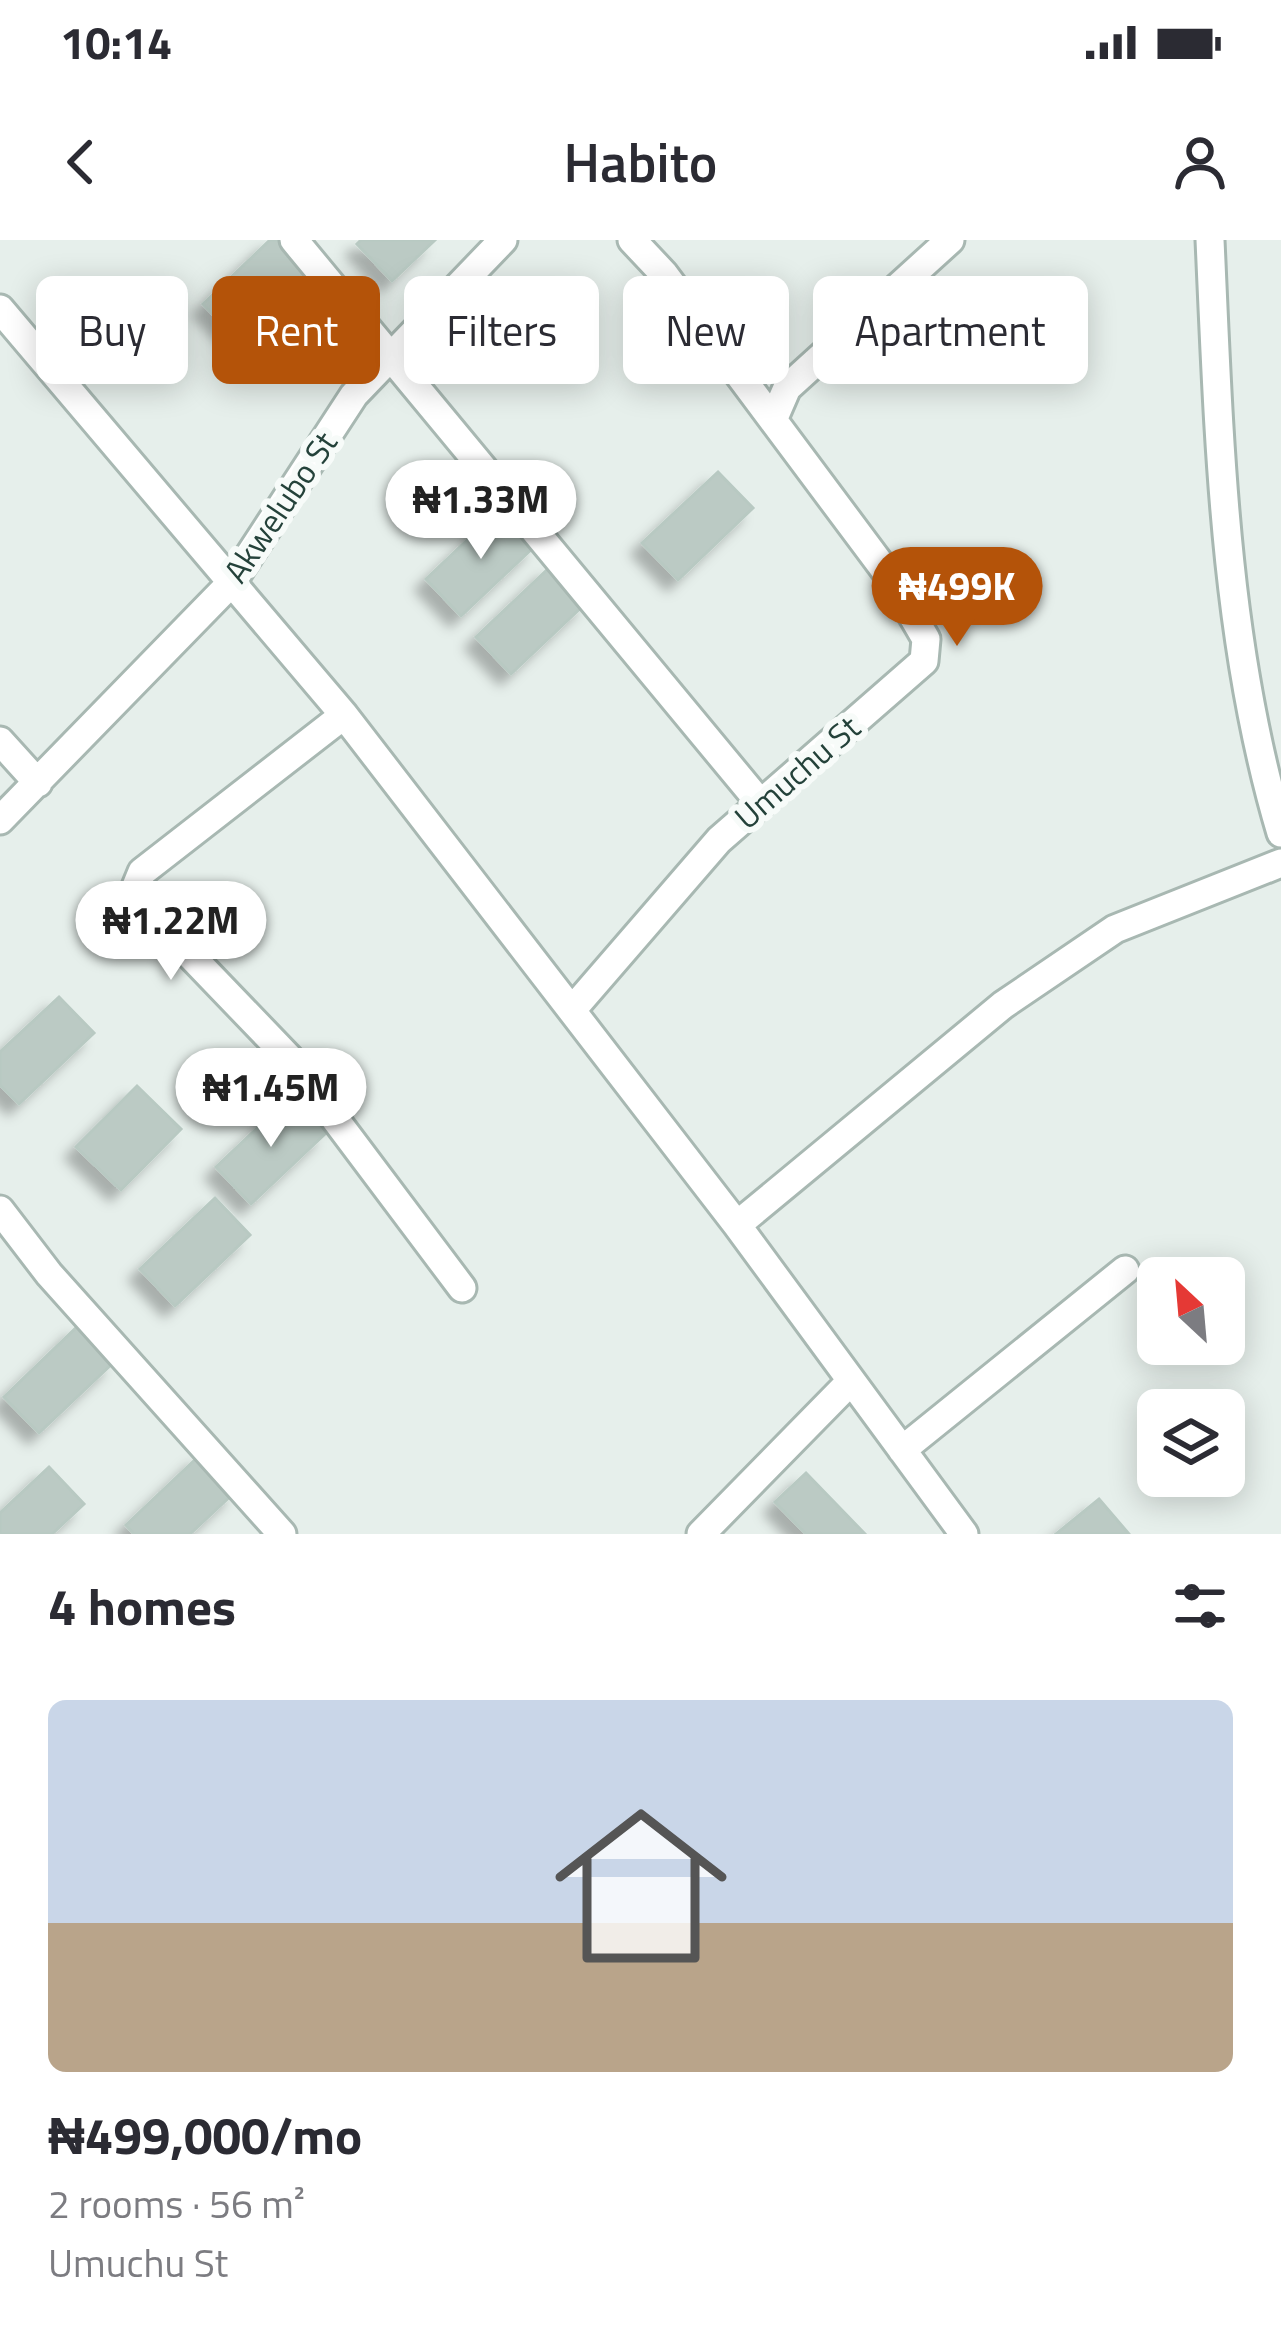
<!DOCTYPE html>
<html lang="en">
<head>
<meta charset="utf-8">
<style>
	:root { --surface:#fff; --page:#f7f7f7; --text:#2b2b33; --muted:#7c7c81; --line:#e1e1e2; --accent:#b45309 }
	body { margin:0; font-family:"Titillium Web",sans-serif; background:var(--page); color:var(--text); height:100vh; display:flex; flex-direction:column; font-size:45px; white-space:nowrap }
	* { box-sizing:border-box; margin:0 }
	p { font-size:39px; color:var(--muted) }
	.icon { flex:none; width:66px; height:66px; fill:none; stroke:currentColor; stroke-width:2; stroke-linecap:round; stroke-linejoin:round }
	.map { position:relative; height:1294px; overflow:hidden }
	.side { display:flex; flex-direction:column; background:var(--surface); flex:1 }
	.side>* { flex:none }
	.hud { position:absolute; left:36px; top:36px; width:1209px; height:108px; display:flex; gap:24px }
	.needle { width:78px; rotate:334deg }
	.tools { position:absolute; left:1137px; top:1017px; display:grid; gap:24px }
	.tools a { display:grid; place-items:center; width:108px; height:108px; border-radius:18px; background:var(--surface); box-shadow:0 6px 30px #0003; font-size:60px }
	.price { position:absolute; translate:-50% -102px; padding:0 27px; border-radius:42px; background:#fff; color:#222; font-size:39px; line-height:78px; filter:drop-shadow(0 3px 6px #0008) }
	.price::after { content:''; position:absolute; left:50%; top:72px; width:36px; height:27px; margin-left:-18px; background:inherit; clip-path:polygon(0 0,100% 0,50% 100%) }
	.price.on { background:var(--accent); color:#fff }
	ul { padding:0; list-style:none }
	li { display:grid; align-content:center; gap:24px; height:636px; padding:0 48px }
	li+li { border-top:3px solid var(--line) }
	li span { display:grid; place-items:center; height:372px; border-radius:18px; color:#555 }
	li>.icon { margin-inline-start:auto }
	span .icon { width:216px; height:216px; fill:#fffc; stroke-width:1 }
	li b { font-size:51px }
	h2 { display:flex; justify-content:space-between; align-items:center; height:144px; padding:0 48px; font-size:51px }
	.pill { padding:0 42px; border-radius:18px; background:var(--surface); box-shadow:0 6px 30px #0003; font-size:42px; line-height:108px }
	.pill.on { background:var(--accent); color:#fff }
	.status { display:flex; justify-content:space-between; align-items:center; height:84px; padding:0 60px; background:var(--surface); direction:ltr }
	.status svg { height:33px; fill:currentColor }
	header { display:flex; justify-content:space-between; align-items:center; height:156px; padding:0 48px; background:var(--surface); font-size:54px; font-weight:600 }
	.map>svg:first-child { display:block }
	.building { fill:#bbcac4; stroke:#b8c9c2; stroke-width:3; filter:url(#shadow) }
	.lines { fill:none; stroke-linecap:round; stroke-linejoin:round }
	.street-casing { stroke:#a8b8b2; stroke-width:33 }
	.street { stroke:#fff; stroke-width:27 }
	.labels { text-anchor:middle; stroke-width:12; stroke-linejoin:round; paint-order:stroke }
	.street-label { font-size:33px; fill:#24423a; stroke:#f7fbf9 }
</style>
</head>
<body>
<div class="status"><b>10:14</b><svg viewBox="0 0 49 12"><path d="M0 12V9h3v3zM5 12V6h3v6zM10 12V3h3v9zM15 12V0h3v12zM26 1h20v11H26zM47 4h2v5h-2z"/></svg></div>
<header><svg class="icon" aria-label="back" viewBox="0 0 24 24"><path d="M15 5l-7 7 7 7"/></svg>Habito<svg class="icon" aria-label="person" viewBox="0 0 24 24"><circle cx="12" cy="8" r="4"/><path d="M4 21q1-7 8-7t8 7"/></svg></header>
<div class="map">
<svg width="1281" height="1294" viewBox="0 0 1281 1294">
	<defs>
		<filter id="shadow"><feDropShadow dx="-11" dy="11" stdDeviation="6" flood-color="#0004"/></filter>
	</defs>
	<rect width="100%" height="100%" fill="#e6efeb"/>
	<path class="building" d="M 270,0 L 285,0 L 313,29 L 238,101 L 203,64 Z
		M 361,0 L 435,0 L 392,41 L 357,4 Z
		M 718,232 L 753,268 L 678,340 L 642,303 Z
		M 501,268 L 536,305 L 461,376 L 426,339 Z
		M 551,326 L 587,362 L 511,434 L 476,397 Z
		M 59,757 L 94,793 L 19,864 L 0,845 L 0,812 Z
		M 137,846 L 181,889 L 121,950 L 76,907 Z
		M 291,856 L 326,893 L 251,964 L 216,927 Z
		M 215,958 L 250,995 L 175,1066 L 140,1029 Z
		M 79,1085 L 114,1122 L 39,1193 L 4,1157 Z
		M 201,1214 L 236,1251 L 190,1294 L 134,1294 L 126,1285 Z
		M 49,1227 L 84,1264 L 52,1294 L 0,1294 L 0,1273 Z
		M 806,1233 L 865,1294 L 806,1294 L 775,1262 Z
		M 1099,1259 L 1129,1294 L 1056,1294 Z"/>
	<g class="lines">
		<defs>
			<path id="street" d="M 294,0 L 761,564
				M 1210,0 C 1219,198 1224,402 1281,593
				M 0,69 L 344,475 L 737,985 L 964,1294
				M 774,178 L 787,148 L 950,0
				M 344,475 L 142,632 L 135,649 L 143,666 L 290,819 L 462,1048
				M 0,501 L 38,543
				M 0,580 L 232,342 L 354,155 L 503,0
				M 572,770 L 719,600 L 924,421 L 926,399 L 890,337 L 664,34 L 632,0
				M 0,970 L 49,1034 L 282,1294
				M 737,985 L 1003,765 L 1115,689 L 1281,623
				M 902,1210 L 1125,1030
				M 701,1294 L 851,1141"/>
		</defs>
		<use href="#street" class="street-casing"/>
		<use href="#street" class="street"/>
	</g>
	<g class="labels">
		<g class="street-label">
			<text transform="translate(280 267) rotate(-56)" y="12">Akwelubo St</text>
			<text transform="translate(797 532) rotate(-41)" y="12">Umuchu St</text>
		</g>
	</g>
</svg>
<div class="tools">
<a><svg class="needle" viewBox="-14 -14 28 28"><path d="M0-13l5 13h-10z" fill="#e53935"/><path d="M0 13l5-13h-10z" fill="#7c7c81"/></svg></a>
<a><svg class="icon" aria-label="layers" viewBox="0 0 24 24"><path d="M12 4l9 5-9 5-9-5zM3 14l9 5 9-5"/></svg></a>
</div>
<b class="price" style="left:481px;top:322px">₦1.33M</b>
<b class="price on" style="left:957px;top:409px">₦499K</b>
<b class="price" style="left:171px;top:743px">₦1.22M</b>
<b class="price" style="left:271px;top:910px">₦1.45M</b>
<div class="hud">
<a class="pill">Buy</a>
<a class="pill on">Rent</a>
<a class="pill">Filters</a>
<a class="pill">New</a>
<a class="pill">Apartment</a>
</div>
</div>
<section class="side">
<h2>4 homes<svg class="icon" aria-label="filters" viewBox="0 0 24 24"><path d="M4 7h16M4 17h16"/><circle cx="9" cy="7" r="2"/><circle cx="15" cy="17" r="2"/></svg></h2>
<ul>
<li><span style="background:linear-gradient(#c9d6e8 60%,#b9a48a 0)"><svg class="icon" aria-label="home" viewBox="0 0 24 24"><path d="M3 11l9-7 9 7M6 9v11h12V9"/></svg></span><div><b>₦499,000/mo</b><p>2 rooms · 56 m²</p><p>Umuchu St</p></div></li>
</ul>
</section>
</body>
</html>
